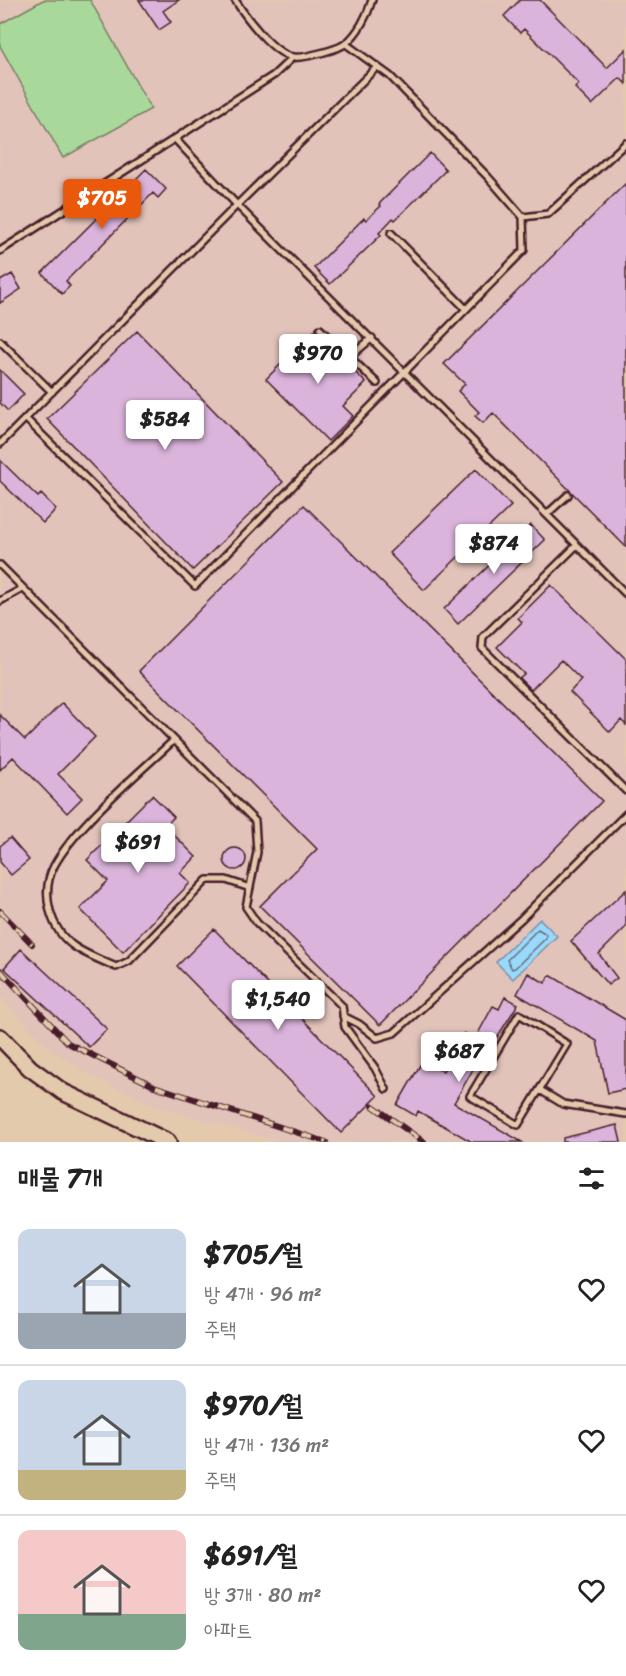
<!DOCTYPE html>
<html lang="ko">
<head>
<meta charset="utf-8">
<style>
	:root { --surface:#fff; --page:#f2f2f2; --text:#222; --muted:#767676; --line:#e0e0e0; --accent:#ea580c }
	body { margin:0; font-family:Sriracha,"Poor Story",sans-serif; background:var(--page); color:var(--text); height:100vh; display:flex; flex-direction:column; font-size:22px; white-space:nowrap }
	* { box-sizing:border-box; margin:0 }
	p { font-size:20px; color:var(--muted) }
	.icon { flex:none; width:33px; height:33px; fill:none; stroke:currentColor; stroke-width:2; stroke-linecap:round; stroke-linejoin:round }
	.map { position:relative; height:1142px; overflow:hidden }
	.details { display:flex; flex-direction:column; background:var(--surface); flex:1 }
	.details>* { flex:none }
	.price { position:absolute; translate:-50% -51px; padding:0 14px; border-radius:6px; background:#fff; color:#222; font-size:20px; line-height:39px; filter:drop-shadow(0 2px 3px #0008) }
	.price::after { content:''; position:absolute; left:50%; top:36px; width:18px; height:14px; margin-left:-9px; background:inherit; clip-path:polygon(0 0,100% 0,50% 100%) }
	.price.active { background:var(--accent); color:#fff }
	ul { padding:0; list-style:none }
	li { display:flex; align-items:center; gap:18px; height:150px; padding:0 18px }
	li+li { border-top:2px solid var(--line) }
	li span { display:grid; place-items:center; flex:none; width:168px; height:120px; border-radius:12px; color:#555 }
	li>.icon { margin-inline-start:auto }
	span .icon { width:72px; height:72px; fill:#fffc; stroke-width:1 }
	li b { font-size:26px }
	h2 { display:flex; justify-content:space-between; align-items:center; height:72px; padding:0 18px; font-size:26px }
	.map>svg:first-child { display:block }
	.built { fill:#e1c3ba }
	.green { fill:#a9d99a; stroke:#7a7c62; stroke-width:1.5 }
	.water { fill:#99d9fa; stroke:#798fa7; stroke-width:1.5 }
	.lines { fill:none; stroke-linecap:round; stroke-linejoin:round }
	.shore { stroke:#6a697e; stroke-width:1.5 }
	.building { fill:#dbb4dc; stroke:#4a1f2b; stroke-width:1.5 }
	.service-casing { stroke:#4a1f2b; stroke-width:10 }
	.secondary-casing { stroke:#4a1f2b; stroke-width:20 }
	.service { stroke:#e4caac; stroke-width:5 }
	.secondary { stroke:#e4caac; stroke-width:15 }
	.rail-casing { stroke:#4a1f2b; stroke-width:6 }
	.rail { stroke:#e4caac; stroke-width:4; stroke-dasharray:11; stroke-linecap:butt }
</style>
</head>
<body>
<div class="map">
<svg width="626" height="1142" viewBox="0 0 626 1142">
	<rect width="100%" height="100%" fill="#e4caac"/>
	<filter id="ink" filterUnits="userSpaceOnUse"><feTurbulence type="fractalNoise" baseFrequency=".0167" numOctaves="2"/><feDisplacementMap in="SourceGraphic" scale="12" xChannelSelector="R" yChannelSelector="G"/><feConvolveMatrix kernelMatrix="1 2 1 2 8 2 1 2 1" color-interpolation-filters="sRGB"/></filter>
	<g filter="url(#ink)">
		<path class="built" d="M 0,0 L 626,0 L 626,1142 L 280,1142 L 155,1106 L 84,1072 L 44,1044 L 0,996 Z"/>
		<path class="green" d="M 43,0 L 90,0 L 151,109 L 63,158 L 0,46 L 0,24 Z"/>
		<path class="water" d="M 540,919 L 557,936 L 513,979 L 496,962 Z"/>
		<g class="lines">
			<path class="shore" d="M 538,929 L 546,934 L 546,938 L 515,968 L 512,969 L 507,960 Z"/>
		</g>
		<path class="building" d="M 139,0 L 179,0 L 163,11 L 171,22 L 159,30 Z
			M 520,0 L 540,0 L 607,68 L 626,49 L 626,84 L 620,78 L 592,105 L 575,88 L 579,84 L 524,29 L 520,33 L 504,16 Z
			M 430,153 L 446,170 L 395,220 L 393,218 L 379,233 L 381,235 L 330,284 L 314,268 L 364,218 L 366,220 L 381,206 L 379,204 Z
			M 146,169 L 166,189 L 158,198 L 153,193 L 66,281 L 70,286 L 62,294 L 42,273 Z
			M 626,183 L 626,547 L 493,413 L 483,423 L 475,416 L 479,412 L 458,391 L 465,384 L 444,364 Z
			M 12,274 L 21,289 L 0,303 L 0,281 Z
			M 137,331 L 283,482 L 193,570 L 47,419 Z
			M 314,331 L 366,383 L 343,406 L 353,416 L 328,441 L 266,379 Z
			M 0,370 L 24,394 L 8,411 L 0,403 Z
			M 0,460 L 38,497 L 41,494 L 56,509 L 43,523 L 0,481 Z
			M 476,469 L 511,506 L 424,590 L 389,553 Z
			M 304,505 L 602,801 L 380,1025 L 260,906 L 317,849 L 139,671 Z
			M 531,525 L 545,540 L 458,624 L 444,609 Z
			M 551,585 L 626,659 L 626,725 L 621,720 L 610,732 L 570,692 L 581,680 L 561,660 L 531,690 L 519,678 L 524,674 L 497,647 L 522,622 L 518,618 Z
			M 62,703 L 95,737 L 58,774 L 82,798 L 67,813 L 13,757 L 0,770 L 0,715 L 25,740 Z
			M 152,795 L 174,817 L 165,826 L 196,857 L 180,873 L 190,883 L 123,952 L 80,909 L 108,881 L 87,860 Z
			M 10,838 L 29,860 L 11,875 L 0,862 L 0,846 Z
			M224 859a11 11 0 1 1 22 0a11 11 0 1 1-22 0Z
			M 626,890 L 626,927 L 599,954 L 617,978 L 608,985 L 571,941 Z
			M 214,929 L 378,1096 L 341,1133 L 177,966 Z
			M 21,949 L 107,1029 L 89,1047 L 4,968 Z
			M 528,973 L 545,983 L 550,975 L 626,1020 L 626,1089 L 608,1093 L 597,1041 L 517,994 Z
			M 505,997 L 518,1004 L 479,1066 L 476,1064 L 454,1103 L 522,1142 L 472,1142 L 418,1111 L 416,1116 L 397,1105 L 423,1060 L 443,1071 L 464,1033 L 475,1039 L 493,1006 L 499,1009 Z
			M 617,1125 L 621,1142 L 563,1142 L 563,1138 Z"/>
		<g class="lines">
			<defs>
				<path id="service" d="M 235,0 C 246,17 273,54 293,57 C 302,59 340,49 346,43 C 358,34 368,14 372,0
					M 175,139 L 237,205 L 377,67
					M 523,217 L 548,214 L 626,143
					M 391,233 L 466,309
					M 0,251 L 274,75 L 292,58
					M 320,329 L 377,383
					M 0,341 L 52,392
					M 350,357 L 372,338
					M 27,420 L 195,586 L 524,250 L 523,217 L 488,177 L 390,76 L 346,44
					M 0,444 L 237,205 L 626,594
					M 547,514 L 568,495
					M 576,546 L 483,637 L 482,648 L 626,791
					M 0,565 L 255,821 L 257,852 L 246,907 L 257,923 L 342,1006 L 345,1027 L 375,1068 L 386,1089
					M 0,601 L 22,589
					M 174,740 C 140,772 75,826 54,866 C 40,893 50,930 75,947 C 87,955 103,961 116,967 L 129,961 L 207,880 L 226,880 L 250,888
					M 519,1014 L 567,1044 L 518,1125 L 470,1096 Z
					M 343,1016 L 359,1024 L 377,1038 L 394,1033 L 521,919 L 626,814
					M 540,1090 L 563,1104 L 626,1114"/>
				<path id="secondary" d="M 0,1037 L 30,1068 L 63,1092 L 168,1142"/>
			</defs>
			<use href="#service" class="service-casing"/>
			<use href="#secondary" class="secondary-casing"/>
			<use href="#service" class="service"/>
			<use href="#secondary" class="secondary"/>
			<defs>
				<path id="rail" d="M 0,911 L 32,944
					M 0,970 L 68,1043 L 154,1086 L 326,1142
					M 373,1106 L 424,1142"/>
			</defs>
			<use href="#rail" class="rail-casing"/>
			<use href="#rail" class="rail"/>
		</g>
	</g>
</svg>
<b class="price active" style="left:102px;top:230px">$705</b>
<b class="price" style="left:318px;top:385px">$970</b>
<b class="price" style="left:165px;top:451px">$584</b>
<b class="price" style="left:494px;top:575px">$874</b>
<b class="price" style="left:138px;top:874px">$691</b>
<b class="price" style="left:278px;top:1031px">$1,540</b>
<b class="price" style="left:459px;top:1083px">$687</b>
</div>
<section class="details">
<h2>매물 7개<svg class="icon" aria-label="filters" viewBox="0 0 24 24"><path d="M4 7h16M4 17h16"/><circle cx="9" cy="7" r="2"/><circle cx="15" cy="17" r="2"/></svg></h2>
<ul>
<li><span style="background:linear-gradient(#c9d6e8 70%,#9aa5b1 0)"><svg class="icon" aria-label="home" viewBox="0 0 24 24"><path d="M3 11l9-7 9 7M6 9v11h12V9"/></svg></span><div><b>$705/월</b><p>방 4개 · 96 m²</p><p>주택</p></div><svg class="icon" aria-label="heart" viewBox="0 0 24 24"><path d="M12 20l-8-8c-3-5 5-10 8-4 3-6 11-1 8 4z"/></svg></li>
<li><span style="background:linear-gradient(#c9d6e8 75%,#c2b280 0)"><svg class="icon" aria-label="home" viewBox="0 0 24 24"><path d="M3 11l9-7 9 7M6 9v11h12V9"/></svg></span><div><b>$970/월</b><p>방 4개 · 136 m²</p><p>주택</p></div><svg class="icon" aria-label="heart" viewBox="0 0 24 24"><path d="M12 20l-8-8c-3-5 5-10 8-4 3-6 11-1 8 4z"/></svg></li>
<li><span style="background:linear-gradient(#f6c9c9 70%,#7fa58c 0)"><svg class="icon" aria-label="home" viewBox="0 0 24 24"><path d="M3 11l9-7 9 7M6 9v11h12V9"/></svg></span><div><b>$691/월</b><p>방 3개 · 80 m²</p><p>아파트</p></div><svg class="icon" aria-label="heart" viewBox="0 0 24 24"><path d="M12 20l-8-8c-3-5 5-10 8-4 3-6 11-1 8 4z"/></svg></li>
</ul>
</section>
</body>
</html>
